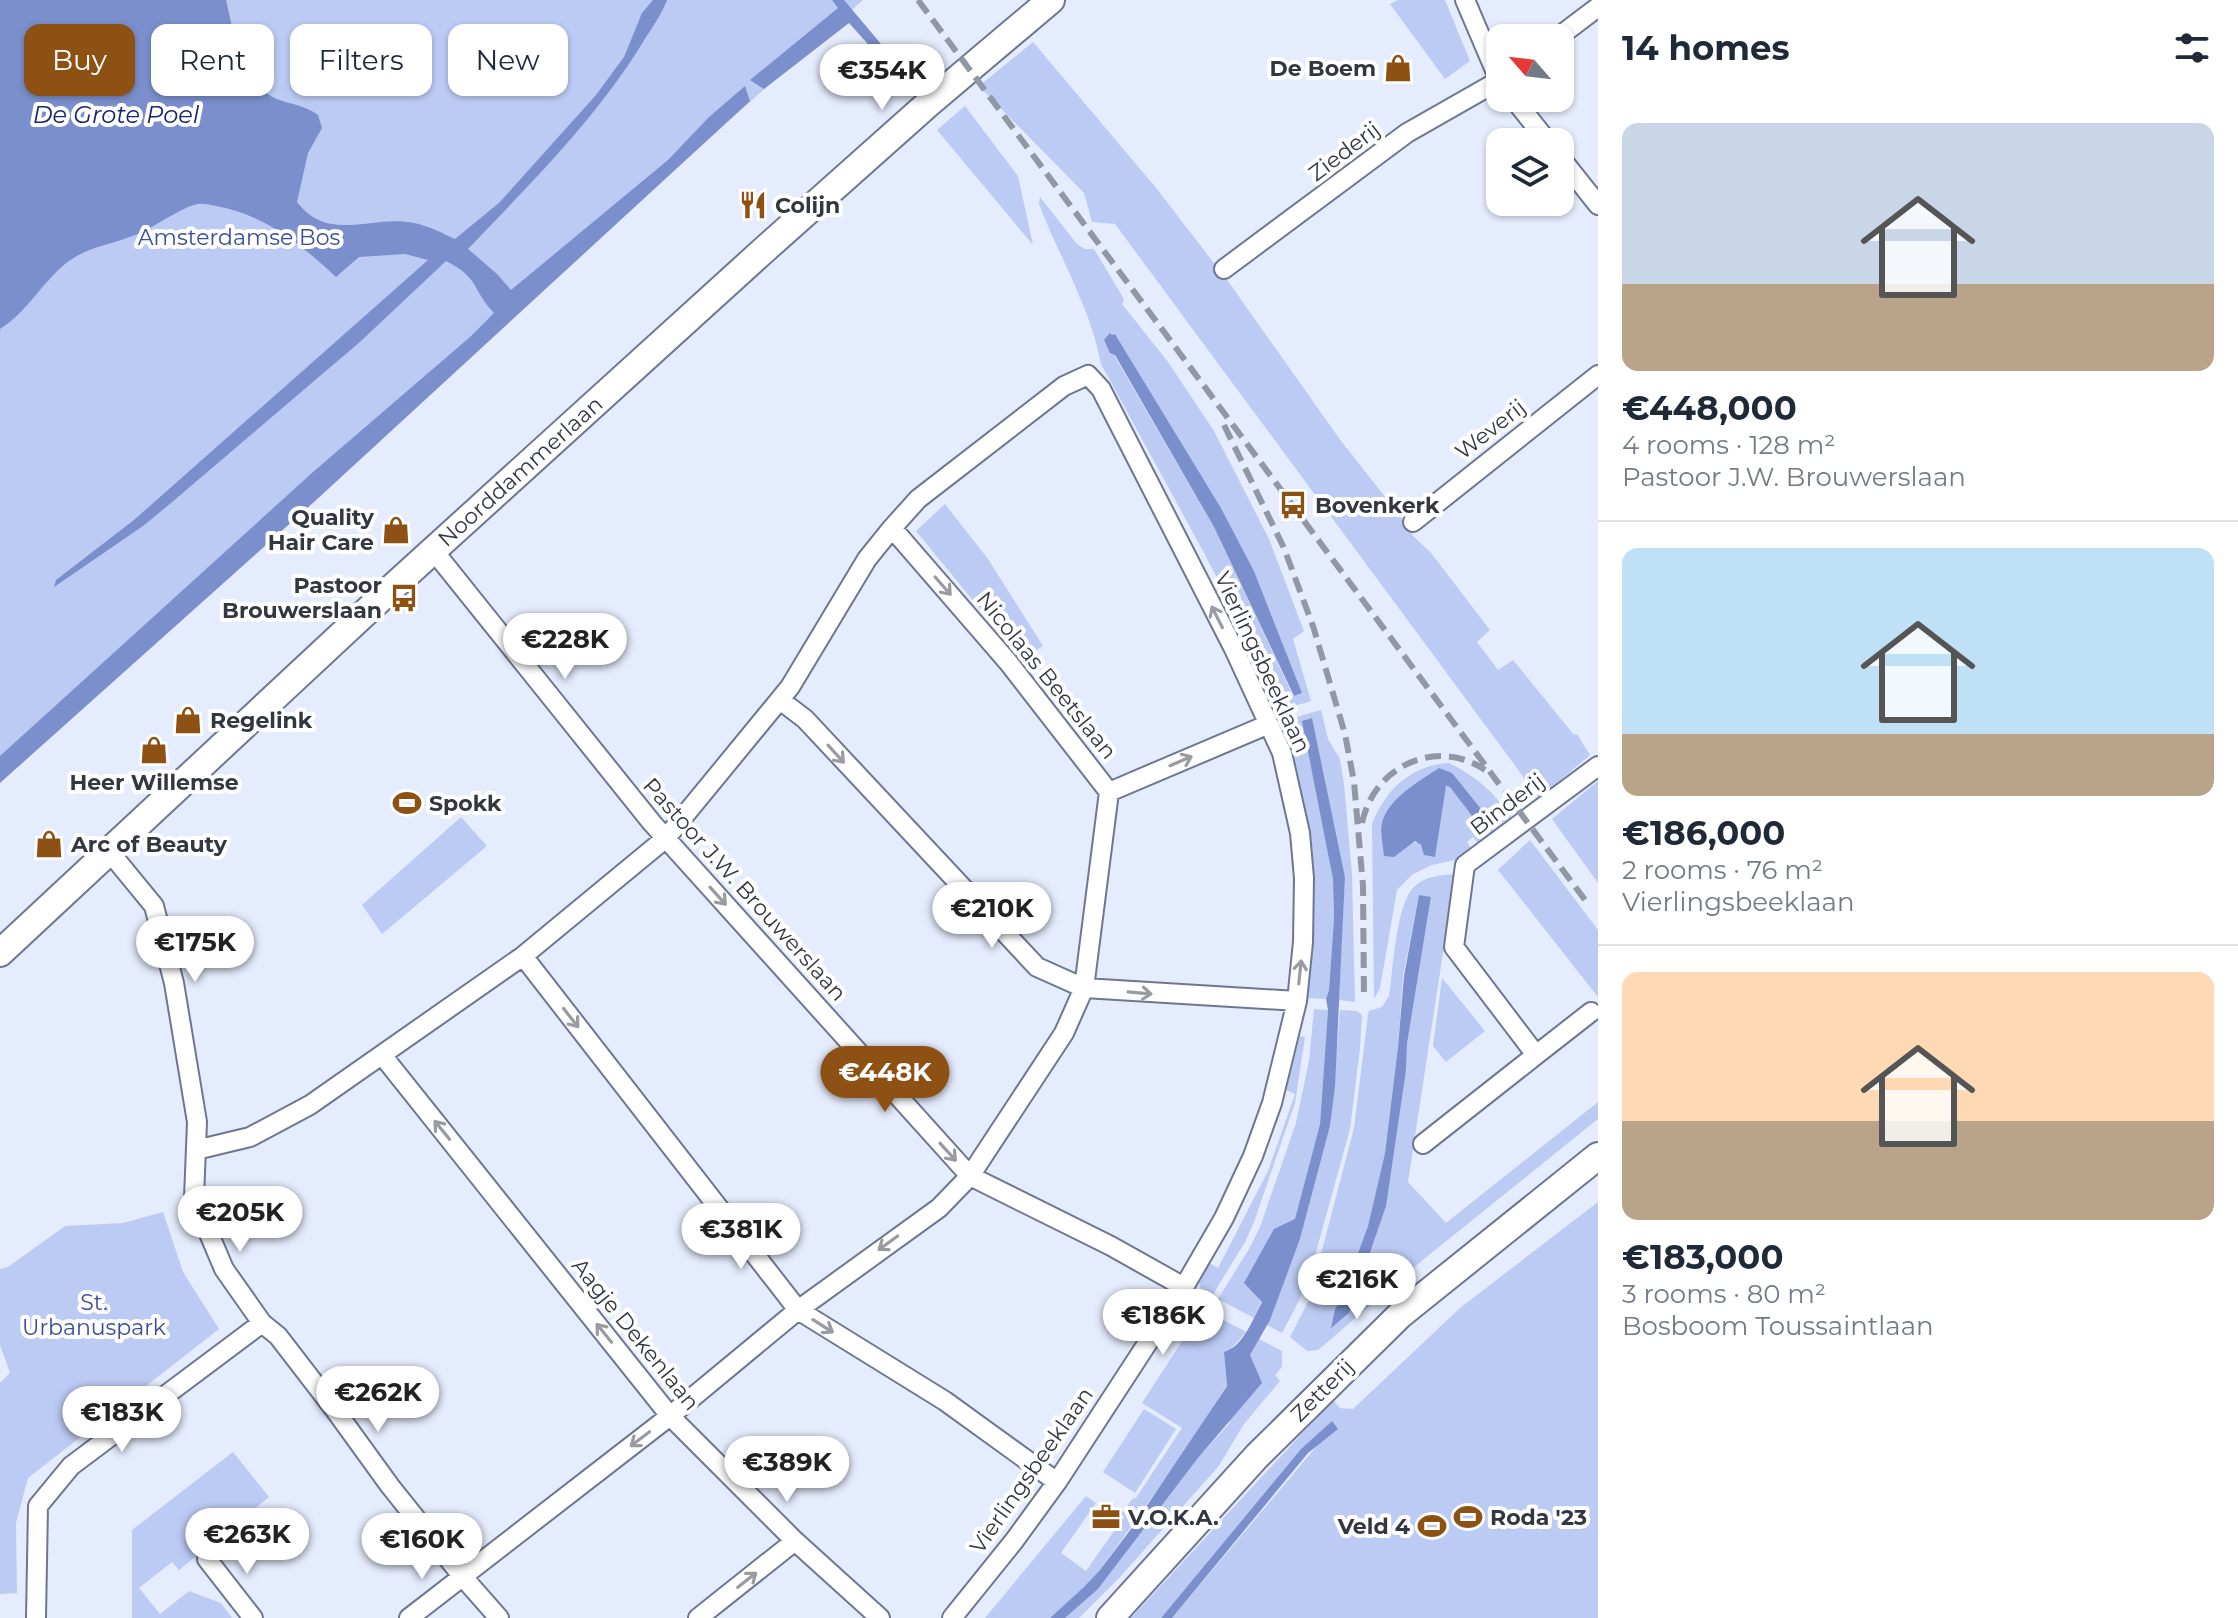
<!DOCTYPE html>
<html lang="en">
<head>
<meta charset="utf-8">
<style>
	:root { --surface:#fff; --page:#f2f2f3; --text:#1f2937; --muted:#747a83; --line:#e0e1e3; --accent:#8e5114 }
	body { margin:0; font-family:Montserrat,sans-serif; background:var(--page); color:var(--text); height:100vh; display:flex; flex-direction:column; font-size:30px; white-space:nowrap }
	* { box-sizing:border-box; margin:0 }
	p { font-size:26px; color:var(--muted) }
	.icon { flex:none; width:44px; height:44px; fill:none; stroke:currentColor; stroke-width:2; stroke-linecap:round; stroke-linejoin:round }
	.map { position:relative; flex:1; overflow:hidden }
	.details { display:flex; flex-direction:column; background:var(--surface); width:640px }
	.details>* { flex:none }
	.banner { position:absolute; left:24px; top:24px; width:760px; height:72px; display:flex; gap:16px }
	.needle { width:52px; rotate:298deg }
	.buttons { position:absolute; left:1486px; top:24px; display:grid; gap:16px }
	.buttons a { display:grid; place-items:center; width:88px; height:88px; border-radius:16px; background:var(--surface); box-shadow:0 2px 6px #0004; font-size:40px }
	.price { position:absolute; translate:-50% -68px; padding:0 18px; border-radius:28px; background:#fff; color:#222; font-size:26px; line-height:52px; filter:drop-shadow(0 2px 4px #0008) }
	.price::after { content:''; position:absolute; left:50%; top:48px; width:24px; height:18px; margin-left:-12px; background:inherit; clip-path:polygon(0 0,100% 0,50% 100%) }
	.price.current { background:var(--accent); color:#fff }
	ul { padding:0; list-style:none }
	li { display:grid; align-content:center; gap:16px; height:424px; padding:0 24px }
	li+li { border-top:2px solid var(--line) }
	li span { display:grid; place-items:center; height:248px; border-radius:16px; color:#555 }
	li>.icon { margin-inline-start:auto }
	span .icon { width:144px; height:144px; fill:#fffc; stroke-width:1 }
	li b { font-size:34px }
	h2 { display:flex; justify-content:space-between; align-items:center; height:96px; padding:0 24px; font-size:34px }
	.tag { padding:0 28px; border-radius:16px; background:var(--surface); box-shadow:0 2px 6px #0004; font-size:28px; line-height:72px }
	.tag.current { background:var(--accent); color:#fff }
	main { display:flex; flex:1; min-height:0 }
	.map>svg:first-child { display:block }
	.green { fill:#bccbf4; fill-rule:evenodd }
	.water { fill:#7a8fcc }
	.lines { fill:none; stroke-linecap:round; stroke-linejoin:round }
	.street-casing { stroke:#6e7790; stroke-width:22 }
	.secondary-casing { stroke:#6e7790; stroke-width:30 }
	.street { stroke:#fff; stroke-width:18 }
	.secondary { stroke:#fff; stroke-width:26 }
	.rail { stroke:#9197a5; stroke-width:6; stroke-dasharray:16 8; stroke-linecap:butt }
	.oneway { stroke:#999ba0 }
	.labels { text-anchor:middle; stroke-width:8; stroke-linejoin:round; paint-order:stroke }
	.poi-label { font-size:22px; font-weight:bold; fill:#333742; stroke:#fff; text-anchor:start }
	.street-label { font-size:22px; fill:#333742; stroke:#fff }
	.park-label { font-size:22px; fill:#394d98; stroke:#fff }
	.water-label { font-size:24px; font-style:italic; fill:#18256d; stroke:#fff }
</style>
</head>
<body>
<main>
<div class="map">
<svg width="1598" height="1618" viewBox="0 0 1598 1618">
	<rect width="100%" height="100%" fill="#e5ecfd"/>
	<path class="green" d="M 0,0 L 863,0 L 559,274 L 0,759 Z
		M 1398,0 L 1445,0 L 1470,61 L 1445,79 L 1390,4 Z
		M 1033,42 L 1157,189 L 1230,284 L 1341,441 L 1398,513 L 1413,536 L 1431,553 L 1490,630 L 1477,642 L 1498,670 L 1513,660 L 1574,735 L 1577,734 L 1590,755 L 1539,798 L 1115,224 L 1092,222 L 1084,193 L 979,86 Z
		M 965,106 L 1018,176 L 1033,245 L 937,130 Z
		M 1040,197 L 1077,244 L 1085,249 L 1094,249 L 1124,299 L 1122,304 L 1168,362 L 1214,431 L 1269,539 L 1304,631 L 1293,639 L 1311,701 L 1275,712 L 1262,682 L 1268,677 L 1203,551 L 1101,364 C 1090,306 1060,259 1039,204 ZM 1115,334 L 1221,508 L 1254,571 L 1302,693 L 1293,696 L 1214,527 L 1114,355 L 1108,338 Z
		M 945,504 L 988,559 L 1043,646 L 1022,660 L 916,531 Z
		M 1321,710 L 1328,739 L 1340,759 L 1344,784 L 1352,874 L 1355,1002 L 1339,1000 L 1345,877 L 1312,719 L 1333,879 L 1334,918 L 1329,990 L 1326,999 L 1308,998 L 1311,963 L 1307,956 L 1309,926 L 1314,919 L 1313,881 L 1304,812 L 1289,750 L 1279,722 Z
		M 1449,763 C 1479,778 1493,792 1513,819 L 1479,845 L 1473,837 L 1467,842 L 1472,850 L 1455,860 L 1432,865 L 1413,874 L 1397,890 L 1380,988 L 1374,999 L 1372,824 C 1385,790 1411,765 1449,763 ZM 1452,773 L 1479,824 L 1450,786 L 1446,787 L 1423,849 L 1419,843 L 1411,842 L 1388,811 L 1405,792 Z
		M 1598,781 L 1598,883 L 1552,819 Z
		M 461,817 L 487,846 L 382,934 L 362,905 Z
		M 1530,840 L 1598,930 L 1598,997 L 1498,870 Z
		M 1455,874 L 1408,1182 L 1446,1223 L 1598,1102 L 1598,1119 L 1424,1259 L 1324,1345 L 1318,1350 L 1307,1351 L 1290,1337 L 1309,1300 L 1354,1128 L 1368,1015 L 1369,1011 L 1382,1007 L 1389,996 C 1393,970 1396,903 1414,887 C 1425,876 1441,875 1455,874 ZM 1419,895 L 1431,898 L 1407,1044 L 1406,1070 L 1349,1313 L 1335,1309 L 1341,1300 L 1368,1226 L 1385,1153 L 1398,1047 L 1403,976 Z
		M 1442,978 L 1485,1031 L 1446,1062 L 1433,1046 Z
		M 1314,1009 L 1328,1010 L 1320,1124 L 1295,1220 L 1254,1318 L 1218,1299 L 1249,1249 L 1260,1227 L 1296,1123 L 1309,1061 Z
		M 1340,1010 L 1357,1011 L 1362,1015 L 1360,1048 L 1350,1129 L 1310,1274 L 1307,1274 L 1300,1299 L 1282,1333 L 1267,1325 L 1300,1239 L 1330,1126 Z
		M 1300,1036 L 1305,1037 L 1295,1103 L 1254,1222 L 1245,1242 L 1212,1296 L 1200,1288 L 1199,1279 L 1209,1263 L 1218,1268 L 1268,1171 L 1295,1094 L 1286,1090 Z
		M 1598,1202 L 1598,1618 L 1172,1618 L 1316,1447 L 1332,1421 L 1301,1449 L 1161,1618 L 1131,1618 L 1333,1400 L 1340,1408 L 1353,1409 L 1460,1308 Z
		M 163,1212 L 183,1272 L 219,1329 L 28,1478 L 16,1523 L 17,1593 L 0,1594 L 0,1383 L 10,1373 L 0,1345 L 0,1269 L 8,1267 L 65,1226 L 123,1223 Z
		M 1203,1309 L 1246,1332 L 1228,1352 L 1224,1352 L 1227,1385 L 1175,1465 L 1100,1570 L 1085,1587 L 1050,1618 L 985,1618 L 1086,1496 L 1096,1503 L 1061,1553 L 1086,1571 L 1124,1517 L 1121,1514 L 1132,1499 L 1136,1498 L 1182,1428 L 1142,1403 Z
		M 1259,1339 L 1282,1351 L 1282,1367 L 1275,1375 L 1280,1381 L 1244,1424 L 1218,1467 L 1120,1577 L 1079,1618 L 1065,1618 L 1098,1589 L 1198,1458 L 1229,1424 L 1250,1355 Z
		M 1144,1409 L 1176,1429 L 1135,1493 L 1103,1472 Z
		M 233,1452 L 269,1497 L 179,1570 L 172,1562 L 139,1588 L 160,1614 L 189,1591 L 221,1603 L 232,1618 L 132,1618 L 132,1530 Z"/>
	<path class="water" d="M 0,0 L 226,0 C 234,33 240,85 277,99 C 292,105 305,105 318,115 L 322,128 L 308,153 L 297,202 C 329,244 373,214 414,223 C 429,226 442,233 455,239 L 500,202 L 596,95 L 624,57 L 642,13 L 653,0 L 667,0 C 662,14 651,29 643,42 C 596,119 530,184 468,249 L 497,274 L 511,290 L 668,160 L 709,117 L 745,86 L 750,101 L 314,502 L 0,783 L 0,756 L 313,472 L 470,337 L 494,313 C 472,290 480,278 446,261 L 361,341 L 171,503 L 143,526 L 54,587 L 56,580 L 134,520 L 428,260 L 405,254 L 359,257 L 336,277 C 302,245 263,214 216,206 C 211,205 203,203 198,204 C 181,207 155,227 138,234 C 111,245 88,246 65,264 C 41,284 27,312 0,329 Z
		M 832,0 L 844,0 L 913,82 L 903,83 L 849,23 L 764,89 L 750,80 L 838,8 Z
		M 1110,333 L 1112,335 L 1115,334 L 1221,508 L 1254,571 L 1302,693 L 1294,696 L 1214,527 L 1115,355 L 1110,353 L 1104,340 Z
		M 1312,718 L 1345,877 L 1335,1086 L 1330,1126 L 1300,1239 L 1270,1320 L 1250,1355 L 1262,1383 L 1198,1458 L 1098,1589 L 1065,1618 L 1050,1618 L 1084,1587 L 1100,1570 L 1134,1525 L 1227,1386 L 1224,1352 C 1243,1347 1253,1319 1262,1302 L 1244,1283 L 1274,1229 L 1295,1219 L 1320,1124 L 1328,1010 L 1326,999 L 1329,990 L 1334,918 L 1333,879 L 1302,721 Z
		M 1439,768 L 1452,773 L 1485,814 L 1486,820 L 1479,825 L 1450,787 L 1446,786 L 1435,857 L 1424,855 L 1421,845 L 1415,841 L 1394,857 L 1384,856 C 1383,846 1380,832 1382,823 C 1388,798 1420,781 1439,768 Z
		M 1419,895 L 1431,897 L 1407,1044 L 1406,1070 L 1386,1206 L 1349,1313 L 1331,1328 L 1335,1309 L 1341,1300 L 1368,1226 L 1385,1153 L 1398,1047 L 1404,976 Z
		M 1332,1421 L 1338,1429 L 1308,1453 L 1172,1618 L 1161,1618 L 1301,1449 Z"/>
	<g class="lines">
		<defs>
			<path id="street" d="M 1465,0 L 1500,82
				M 1557,38 L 1598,7
				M 1513,98 L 1548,142
				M 1560,157 L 1598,205
				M 1224,269 L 1407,133 L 1500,80
				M 1413,522 L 1598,375
				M 433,550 L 652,823 L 970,1176 L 1111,1246 L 1184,1287
				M 780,700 L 805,719 L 1037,967 L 1084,988 L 1297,1001
				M 1109,792 L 1269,724
				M 108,850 L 154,906 L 174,983 L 197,1122 L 194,1198 L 224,1269 L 262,1323 L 278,1336 L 335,1410 L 390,1486 L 462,1576 L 499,1618
				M 523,956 L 798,1310 L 945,1401 L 1057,1482
				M 382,1055 L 670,1416 L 795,1541 L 880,1618
				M 1536,1055 L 1591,1012
				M 1423,1144 L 1536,1055 L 1454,947 L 1465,865 L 1598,766
				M 196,1150 L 250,1137 L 310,1105 L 523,956 L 666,838 L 790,687 L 867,559 L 892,528 L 918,499 L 1064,386 L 1088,375 L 1101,389 L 1234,649 L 1282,753 L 1300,833 L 1304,878 L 1303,942 L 1297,1001 L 1272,1103 L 1253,1156 L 1224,1218 L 1184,1287 L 1057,1482 L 1014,1541 L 952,1618
				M 207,1559 L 253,1618
				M 36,1618 L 38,1506 L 71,1466 L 262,1323
				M 409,1618 L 670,1416 L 798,1310 L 939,1208 L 970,1176 L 1064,1033 L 1084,988 L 1109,792 L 1008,662 L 892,528
				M 698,1618 L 795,1541"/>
			<path id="secondary" d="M 0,953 L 395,585 L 764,250 L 929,103 L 1051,0
				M 1110,1618 L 1257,1456 L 1400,1315 L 1598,1156"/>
		</defs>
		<use href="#street" class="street-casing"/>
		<use href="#secondary" class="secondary-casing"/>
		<use href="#street" class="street"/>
		<use href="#secondary" class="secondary"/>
		<path class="rail" d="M 918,0 L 1585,900
			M 1224,425 L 1284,548 L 1313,626 L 1345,734 L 1354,782 L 1363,886 L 1364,1000
			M 1362,823 C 1374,766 1436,737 1485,770"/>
	</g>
	<defs><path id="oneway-shaft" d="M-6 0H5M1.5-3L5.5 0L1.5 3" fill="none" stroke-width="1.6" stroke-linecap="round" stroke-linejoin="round" transform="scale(2)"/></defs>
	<g class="oneway">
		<use href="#oneway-shaft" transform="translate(943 586) rotate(49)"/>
		<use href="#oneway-shaft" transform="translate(1217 617) rotate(-117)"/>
		<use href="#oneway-shaft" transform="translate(836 754) rotate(48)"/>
		<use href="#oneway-shaft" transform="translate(1181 761) rotate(-23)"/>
		<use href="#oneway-shaft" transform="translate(718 896) rotate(48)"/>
		<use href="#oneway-shaft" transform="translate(1300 972) rotate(-84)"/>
		<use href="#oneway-shaft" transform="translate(1140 993) rotate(5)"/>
		<use href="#oneway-shaft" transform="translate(571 1018) rotate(52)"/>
		<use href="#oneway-shaft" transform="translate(442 1130) rotate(-129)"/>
		<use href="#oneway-shaft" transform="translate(948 1152) rotate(48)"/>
		<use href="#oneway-shaft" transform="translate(888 1243) rotate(144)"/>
		<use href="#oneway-shaft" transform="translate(823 1326) rotate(32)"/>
		<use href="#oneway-shaft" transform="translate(604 1333) rotate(-129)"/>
		<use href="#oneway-shaft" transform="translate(640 1439) rotate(143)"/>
		<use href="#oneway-shaft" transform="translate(747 1580) rotate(-38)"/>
	</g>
	<defs>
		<symbol id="shop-bare" viewBox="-9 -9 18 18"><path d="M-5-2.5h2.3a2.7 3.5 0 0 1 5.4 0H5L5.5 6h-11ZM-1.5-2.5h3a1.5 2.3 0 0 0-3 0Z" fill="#8e5114" stroke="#fff" stroke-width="2.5" paint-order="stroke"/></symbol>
		<symbol id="restaurant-bare" viewBox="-9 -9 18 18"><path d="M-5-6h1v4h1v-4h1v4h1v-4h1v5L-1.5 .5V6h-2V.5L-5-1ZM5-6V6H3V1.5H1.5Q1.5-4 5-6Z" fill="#8e5114" stroke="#fff" stroke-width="2.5" paint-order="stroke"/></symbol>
		<symbol id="bus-bare" viewBox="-9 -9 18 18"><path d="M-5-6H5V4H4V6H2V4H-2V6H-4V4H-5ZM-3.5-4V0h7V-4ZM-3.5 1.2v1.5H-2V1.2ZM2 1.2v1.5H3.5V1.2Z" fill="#8e5114" stroke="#fff" stroke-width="2.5" paint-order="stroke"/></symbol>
		<symbol id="stadium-bare" viewBox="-9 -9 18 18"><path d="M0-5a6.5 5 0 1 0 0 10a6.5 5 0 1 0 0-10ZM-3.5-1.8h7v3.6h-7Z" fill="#8e5114" stroke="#fff" stroke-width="2.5" paint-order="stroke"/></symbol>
		<symbol id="office-bare" viewBox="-9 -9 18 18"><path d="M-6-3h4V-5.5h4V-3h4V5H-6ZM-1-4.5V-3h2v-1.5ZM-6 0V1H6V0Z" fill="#8e5114" stroke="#fff" stroke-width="2.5" paint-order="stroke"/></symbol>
	</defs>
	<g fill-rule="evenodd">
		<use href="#shop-bare" x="1378" y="48" width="40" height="40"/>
		<use href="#restaurant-bare" x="733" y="185" width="40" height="40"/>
		<use href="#bus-bare" x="1273" y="485" width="40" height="40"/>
		<use href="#shop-bare" x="376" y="510" width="40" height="40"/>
		<use href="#bus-bare" x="384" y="578" width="40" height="40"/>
		<use href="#shop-bare" x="168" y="700" width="40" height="40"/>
		<use href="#shop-bare" x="134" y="730" width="40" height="40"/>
		<use href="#stadium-bare" x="387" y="783" width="40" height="40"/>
		<use href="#shop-bare" x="29" y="824" width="40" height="40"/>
		<use href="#office-bare" x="1086" y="1497" width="40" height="40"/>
		<use href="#stadium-bare" x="1448" y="1497" width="40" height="40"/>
		<use href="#stadium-bare" x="1412" y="1506" width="40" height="40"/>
	</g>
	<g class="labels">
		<g class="poi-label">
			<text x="1376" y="76" text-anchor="end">De Boem</text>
			<text x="775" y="213">Colijn</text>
			<text x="1315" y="513">Bovenkerk</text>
			<text x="374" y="525" text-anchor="end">Quality<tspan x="374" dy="25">Hair Care</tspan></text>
			<text x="382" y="593" text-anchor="end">Pastoor<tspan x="382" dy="25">Brouwerslaan</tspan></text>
			<text x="210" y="728">Regelink</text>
			<text x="154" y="790" text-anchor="middle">Heer Willemse</text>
			<text x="429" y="811">Spokk</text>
			<text x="71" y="852">Arc of Beauty</text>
			<text x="1128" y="1525">V.O.K.A.</text>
			<text x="1490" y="1525">Roda '23</text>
			<text x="1410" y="1534" text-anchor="end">Veld 4</text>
		</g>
		<g class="street-label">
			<text transform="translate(1344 151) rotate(-37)" y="8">Ziederij</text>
			<text transform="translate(1490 429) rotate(-38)" y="8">Weverij</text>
			<text transform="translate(520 471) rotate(-42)" y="8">Noorddammerlaan</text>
			<text transform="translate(1263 662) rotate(65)" y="8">Vierlingsbeeklaan</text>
			<text transform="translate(1047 675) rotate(51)" y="8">Nicolaas Beetslaan</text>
			<text transform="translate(1507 804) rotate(-37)" y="8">Binderij</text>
			<text transform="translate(745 889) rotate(48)" y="8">Pastoor J.W. Brouwerslaan</text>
			<text transform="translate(636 1334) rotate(51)" y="8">Aagje Dekenlaan</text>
			<text transform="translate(1322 1390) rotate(-45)" y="8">Zetterij</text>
			<text transform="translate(1031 1470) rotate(-55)" y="8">Vierlingsbeeklaan</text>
		</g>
		<g class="park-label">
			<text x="239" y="245">Amsterdamse Bos</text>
			<text x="94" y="1310">St.<tspan x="94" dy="25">Urbanuspark</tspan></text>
		</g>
		<g class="water-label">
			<text x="116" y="123">De Grote Poel</text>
		</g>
	</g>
</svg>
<div class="buttons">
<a><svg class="needle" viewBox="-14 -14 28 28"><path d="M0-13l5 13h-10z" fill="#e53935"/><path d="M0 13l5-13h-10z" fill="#747a83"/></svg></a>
<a><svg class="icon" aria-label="layers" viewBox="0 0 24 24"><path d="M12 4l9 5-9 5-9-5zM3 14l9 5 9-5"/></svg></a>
</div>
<b class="price" style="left:882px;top:112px">€354K</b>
<b class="price" style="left:565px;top:681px">€228K</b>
<b class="price" style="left:992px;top:950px">€210K</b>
<b class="price" style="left:195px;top:984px">€175K</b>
<b class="price current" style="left:885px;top:1114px">€448K</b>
<b class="price" style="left:240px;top:1254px">€205K</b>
<b class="price" style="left:741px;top:1271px">€381K</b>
<b class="price" style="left:1357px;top:1321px">€216K</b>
<b class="price" style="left:1163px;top:1357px">€186K</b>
<b class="price" style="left:378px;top:1434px">€262K</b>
<b class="price" style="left:122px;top:1454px">€183K</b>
<b class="price" style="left:787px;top:1504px">€389K</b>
<b class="price" style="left:247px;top:1576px">€263K</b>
<b class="price" style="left:422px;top:1581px">€160K</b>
<div class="banner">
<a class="tag current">Buy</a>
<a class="tag">Rent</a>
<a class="tag">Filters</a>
<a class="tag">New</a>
</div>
</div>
<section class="details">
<h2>14 homes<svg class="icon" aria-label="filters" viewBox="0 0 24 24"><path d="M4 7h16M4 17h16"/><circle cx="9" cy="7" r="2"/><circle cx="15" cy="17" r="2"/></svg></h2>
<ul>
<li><span style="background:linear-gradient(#c9d6e8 65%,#b9a48a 0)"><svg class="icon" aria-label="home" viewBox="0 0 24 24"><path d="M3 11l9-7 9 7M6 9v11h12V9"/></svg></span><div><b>€448,000</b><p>4 rooms · 128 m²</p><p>Pastoor J.W. Brouwerslaan</p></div></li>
<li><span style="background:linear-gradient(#bfe0f5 75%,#b9a48a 0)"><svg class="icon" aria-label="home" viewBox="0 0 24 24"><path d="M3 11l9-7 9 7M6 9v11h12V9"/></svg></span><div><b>€186,000</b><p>2 rooms · 76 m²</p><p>Vierlingsbeeklaan</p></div></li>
<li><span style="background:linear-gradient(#ffd9b3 60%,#b9a48a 0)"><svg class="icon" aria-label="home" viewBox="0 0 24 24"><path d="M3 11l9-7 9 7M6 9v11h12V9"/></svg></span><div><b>€183,000</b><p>3 rooms · 80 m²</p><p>Bosboom Toussaintlaan</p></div></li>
</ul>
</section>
</main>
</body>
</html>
